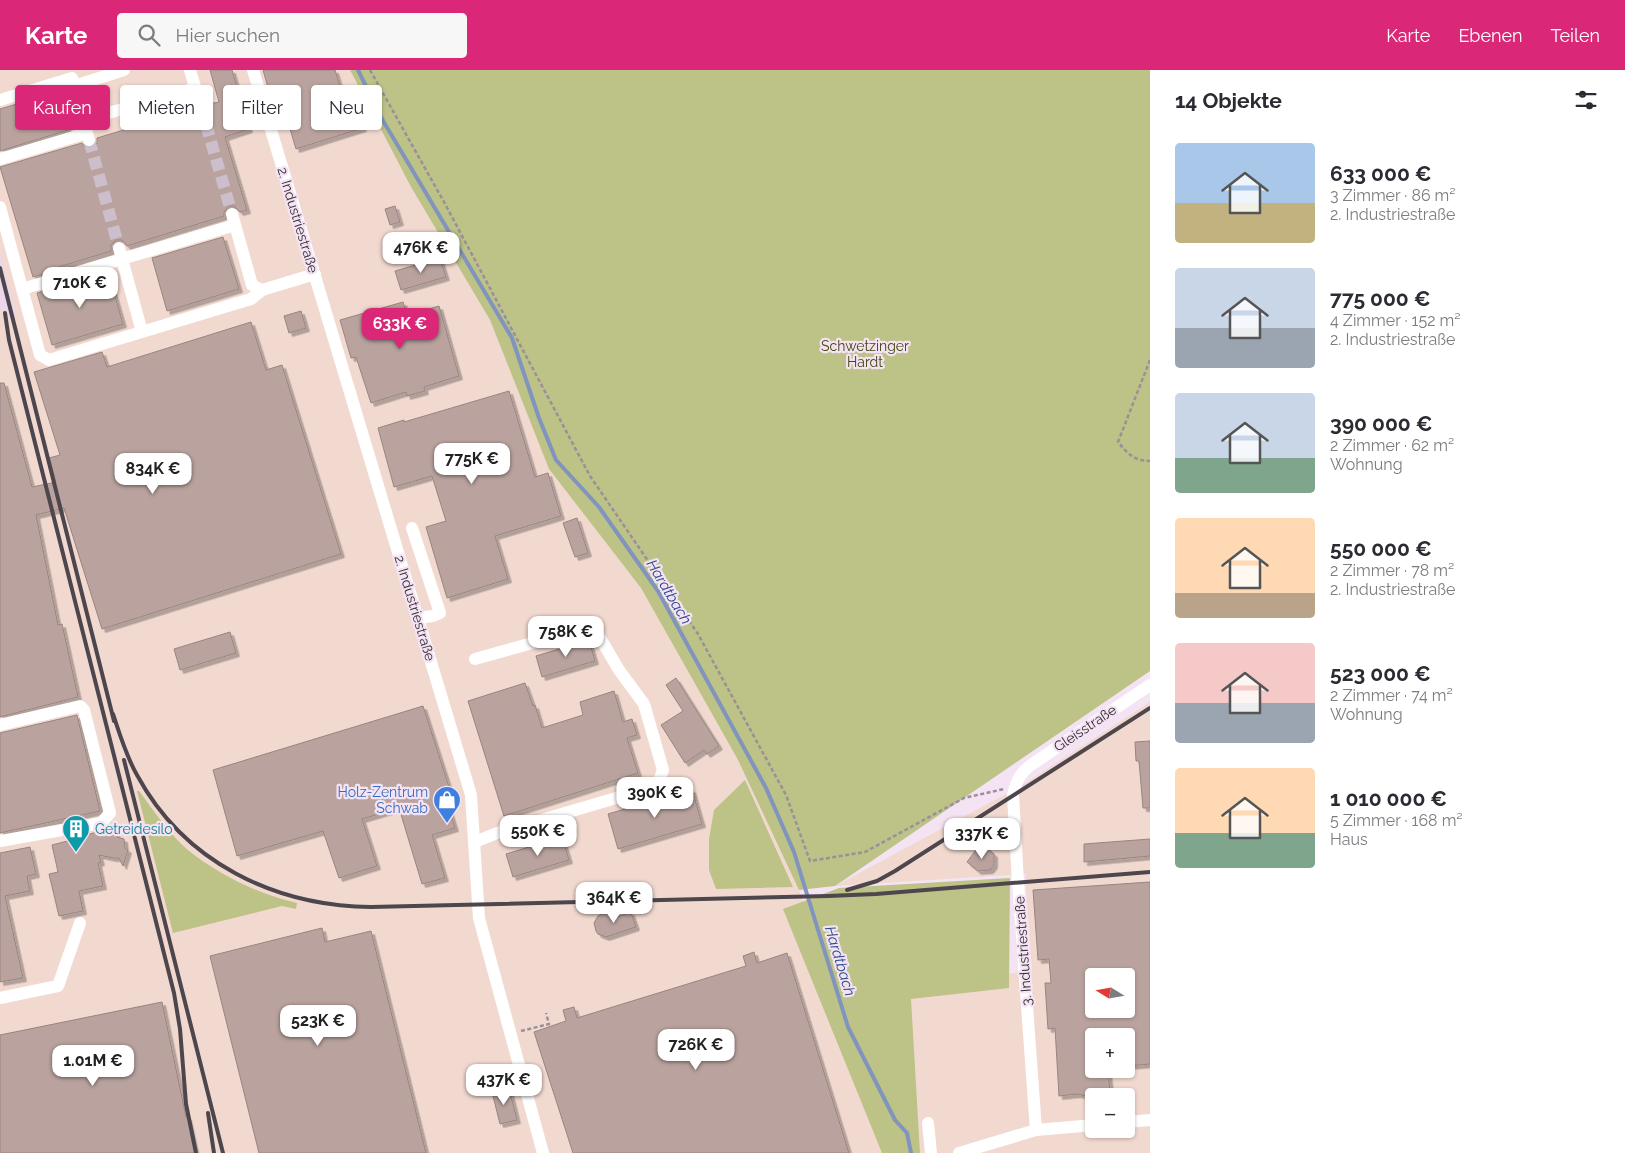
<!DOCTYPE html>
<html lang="de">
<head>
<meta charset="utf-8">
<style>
	:root { --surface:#fff; --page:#f7f7f7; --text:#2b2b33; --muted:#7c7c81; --accent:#db2777 }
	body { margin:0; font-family:Raleway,sans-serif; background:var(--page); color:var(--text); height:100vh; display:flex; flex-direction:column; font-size:19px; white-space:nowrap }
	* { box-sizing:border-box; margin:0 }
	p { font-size:16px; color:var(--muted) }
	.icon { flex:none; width:28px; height:28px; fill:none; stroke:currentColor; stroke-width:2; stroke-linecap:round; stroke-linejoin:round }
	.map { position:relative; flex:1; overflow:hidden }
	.side { display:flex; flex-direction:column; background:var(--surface); width:475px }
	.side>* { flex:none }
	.hud { position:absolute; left:15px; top:15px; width:475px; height:45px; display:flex; gap:10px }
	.needle { width:32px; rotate:281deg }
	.tools { position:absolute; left:1085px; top:898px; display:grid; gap:10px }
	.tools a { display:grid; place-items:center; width:50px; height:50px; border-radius:5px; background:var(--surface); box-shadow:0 1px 4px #0004; font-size:25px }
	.price { position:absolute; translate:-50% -42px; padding:0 11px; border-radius:10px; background:#fff; color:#222; font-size:16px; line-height:32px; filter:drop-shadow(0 1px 2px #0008) }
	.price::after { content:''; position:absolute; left:50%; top:30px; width:15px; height:11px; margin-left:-8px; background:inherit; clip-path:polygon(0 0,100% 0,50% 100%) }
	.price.current { background:var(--accent); color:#fff }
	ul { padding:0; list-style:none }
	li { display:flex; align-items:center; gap:15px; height:125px; padding:0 25px }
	li span { display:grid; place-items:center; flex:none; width:140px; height:100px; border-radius:5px; color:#555 }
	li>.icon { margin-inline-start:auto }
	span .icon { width:60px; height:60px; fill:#fffc; stroke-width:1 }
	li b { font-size:21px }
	h2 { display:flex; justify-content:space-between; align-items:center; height:60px; padding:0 25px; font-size:21px }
	.pill { padding:0 18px; border-radius:5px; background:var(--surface); box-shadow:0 1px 4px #0004; font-size:18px; line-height:45px }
	.pill.current { background:var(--accent); color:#fff }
	header { display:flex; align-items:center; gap:30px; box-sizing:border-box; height:70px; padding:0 25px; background:var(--accent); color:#fff }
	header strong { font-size:24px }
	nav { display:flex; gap:28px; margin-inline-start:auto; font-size:18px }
	.search { width:350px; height:45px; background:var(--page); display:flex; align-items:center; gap:12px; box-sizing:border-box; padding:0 18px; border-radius:5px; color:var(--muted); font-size:19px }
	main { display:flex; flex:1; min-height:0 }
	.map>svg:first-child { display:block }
	.industrial { fill:#f2d9d0; fill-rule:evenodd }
	.built { fill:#ebd6ea }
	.green { fill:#bdc286 }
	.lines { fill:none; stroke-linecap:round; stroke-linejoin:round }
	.stream { stroke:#8194bd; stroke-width:4 }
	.building { fill:#baa39f; stroke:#99847f; fill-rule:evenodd; filter:url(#shadow) }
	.minor-tunnel { stroke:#cdbecb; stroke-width:12; stroke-dasharray:12 6; stroke-linecap:butt }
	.path { stroke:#9b8f9a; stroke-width:2.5; stroke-dasharray:4 2.5; stroke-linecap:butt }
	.minor { stroke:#fff; stroke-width:12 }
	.rail { stroke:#4e464d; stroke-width:4 }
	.labels { text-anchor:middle; stroke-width:4.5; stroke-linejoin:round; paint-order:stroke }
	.street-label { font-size:14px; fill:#322c31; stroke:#f4e3f2 }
	.park-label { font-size:14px; fill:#434513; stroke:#f4e3f2 }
	.shop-label { font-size:14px; fill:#366cbe; stroke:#f4e3f2; text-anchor:end }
	.culture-label { font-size:14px; fill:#0d838f; stroke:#f4e3f2; text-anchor:start }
	.water-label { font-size:15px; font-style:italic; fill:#2b4a8d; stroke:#f4e3f2 }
</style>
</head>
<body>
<header>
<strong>Karte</strong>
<div class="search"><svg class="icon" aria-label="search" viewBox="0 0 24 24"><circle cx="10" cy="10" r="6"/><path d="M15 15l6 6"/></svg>Hier suchen</div>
<nav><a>Karte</a><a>Ebenen</a><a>Teilen</a></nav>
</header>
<main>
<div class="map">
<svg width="1150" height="1083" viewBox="0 0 1150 1083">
	<defs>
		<filter id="shadow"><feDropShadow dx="3.5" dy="3.5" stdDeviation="0" flood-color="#0004"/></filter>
	</defs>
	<rect width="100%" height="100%" fill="#f4e3f2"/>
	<path class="industrial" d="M 0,0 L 350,0 L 411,117 L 490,250 L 549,399 L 641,518 L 738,690 L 799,820 L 847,957 L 905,920 L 1032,900 L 1025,804 L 835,816 L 1021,716 L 1150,632 L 1150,1083 L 0,1083 ZM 1094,906 L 1126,906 L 1126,939 L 1094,939 ZM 1094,966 L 1126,966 L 1126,999 L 1094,999 ZM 1094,1026 L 1126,1026 L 1126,1059 L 1094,1059 Z"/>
	<path class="built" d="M 0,182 L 16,246 L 9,247 L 0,239 Z"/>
	<path class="green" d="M 350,0 L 1150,0 L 1150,601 L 835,816 L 799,820 L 738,690 L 641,518 L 549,399 L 490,250 L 411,117 Z
		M 745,710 L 793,817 L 716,819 L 709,800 L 709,769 L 714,740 Z
		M 137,721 L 139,721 C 154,741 169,764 188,780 C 219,805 258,824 297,833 L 296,839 L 282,836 L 173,863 Z
		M 1010,808 L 1009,918 L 911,929 L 920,1083 L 882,1083 L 783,839 L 839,818 Z"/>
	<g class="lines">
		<path class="stream" d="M 358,0 L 382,49 L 512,268 L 539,348 L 556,390 L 599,437 L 658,521 L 766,718 L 794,782 L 848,957 L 895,1050 L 907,1063 L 911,1083"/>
	</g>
	<path class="building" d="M 210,0 L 232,0 L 249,59 L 225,67 L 247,140 L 240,142 L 234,136 L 229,136 L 224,142 L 224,146 L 127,176 L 122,170 L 116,170 L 111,175 L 111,181 L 46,201 L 46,203 L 33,207 L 0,97 L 82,73 L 86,78 L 92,78 L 97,73 L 97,68 L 193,39 L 196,43 L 204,45 L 209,39 L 209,34 L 219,32 Z
		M 263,0 L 335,0 L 348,43 L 358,40 L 363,58 L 296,79 L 282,32 L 273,35 Z
		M 57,22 L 68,60 L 0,81 L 0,39 Z
		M 395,136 L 400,152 L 390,155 L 385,139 Z
		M 223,167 L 239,219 L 167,241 L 152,188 Z
		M 440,188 L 446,207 L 401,220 L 395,201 Z
		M 108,202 L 123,254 L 52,275 L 37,223 Z
		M 403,232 L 407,245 L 439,236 L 459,306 L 424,317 L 425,321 L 407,326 L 406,322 L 371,333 L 356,287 L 351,288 L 340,250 Z
		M 301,241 L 306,258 L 289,263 L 284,246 Z
		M 251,252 L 266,300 L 282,295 L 341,484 L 102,559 L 64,438 L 36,445 L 58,555 L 62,554 L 78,627 L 0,647 L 0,313 L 4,313 L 32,417 L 56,412 L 49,388 L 60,385 L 34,302 L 102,282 L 107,297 Z
		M 509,321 L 535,407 L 548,403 L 561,446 L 495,466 L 508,509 L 447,528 L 426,457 L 446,451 L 432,406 L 394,417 L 378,358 L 404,350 L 404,352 Z
		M 577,448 L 588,483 L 575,487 L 563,453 Z
		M 230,562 L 236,583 L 180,600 L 174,579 Z
		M 589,570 L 595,591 L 542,607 L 536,586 Z
		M 676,608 L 719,676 L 707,684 L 704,680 L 685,693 L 661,655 L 683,641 L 666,615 Z
		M 525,613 L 533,636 L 535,635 L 542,658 L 583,645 L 580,632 L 614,621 L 623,652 L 632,649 L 637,665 L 627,668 L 638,703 L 504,746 L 468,631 Z
		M 423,636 L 451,723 L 445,725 L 455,758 L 432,765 L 445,808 L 422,814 L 399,738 L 362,749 L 377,796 L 339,808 L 323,761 L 237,786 L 213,700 Z
		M 77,645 L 100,741 L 0,763 L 0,663 Z
		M 1150,671 L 1150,738 L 1143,738 L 1139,691 L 1136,691 L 1135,672 Z
		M 692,719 L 702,754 L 618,779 L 608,744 Z
		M 115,757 L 117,767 L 124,769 L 125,778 L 128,780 L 123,796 L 119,788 L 113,788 L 99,785 L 101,792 L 98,793 L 103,816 L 79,821 L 83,841 L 59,846 L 49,804 L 58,802 L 52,775 L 83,767 L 86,765 Z
		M 562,767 L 569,790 L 513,807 L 506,784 Z
		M 1150,769 L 1150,786 L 1084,792 L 1084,774 Z
		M 30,777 L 36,804 L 27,806 L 30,821 L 5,826 L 23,908 L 0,912 L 0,783 Z
		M 987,778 L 994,784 L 994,795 L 990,800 L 978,801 L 967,792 L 976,780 Z
		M 1150,812 L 1150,994 L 1126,996 L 1126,966 L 1094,966 L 1094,999 L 1108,999 L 1110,1022 L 1092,1023 L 1086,1026 L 1077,1024 L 1059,1026 L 1055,958 L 1048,959 L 1045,913 L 1051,913 L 1049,889 L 1038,890 L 1033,820 ZM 1094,906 L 1126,906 L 1126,939 L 1094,939 Z
		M 631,842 L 636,857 L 606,867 L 598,864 L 596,861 L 594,853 L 598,846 L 602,844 L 609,843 L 617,847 Z
		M 322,858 L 325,872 L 371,861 L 426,1083 L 259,1083 L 210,886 Z
		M 754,882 L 757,893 L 787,883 L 849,1083 L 573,1083 L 534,962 L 566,951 L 563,940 L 574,937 L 577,948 L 746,896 L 743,886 Z
		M 162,932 L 186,1047 L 188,1047 L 196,1083 L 0,1083 L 0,965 Z
		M 509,1018 L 517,1050 L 500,1054 L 492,1022 Z"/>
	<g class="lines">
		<path class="minor-tunnel" d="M 201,37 L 232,144
			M 89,70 L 119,178"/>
		<path class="path" d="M 370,0 L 444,132 L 590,406 L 698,564 L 786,725 L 810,791 L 865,782 L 964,728 L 1004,719
			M 1150,290 L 1118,372 C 1127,383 1134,391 1150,391
			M 521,961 L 549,954 L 546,943"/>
		<path class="minor" d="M 190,0 L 201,37
			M 253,0 L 471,725 L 479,848 L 543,1083
			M 74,16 L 124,0
			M 0,30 L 72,8 L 89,70
			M 84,50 L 196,18
			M 0,89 L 87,63
			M 0,137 L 40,285 L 49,290 L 251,229 L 262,220
			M 232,144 L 252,215 L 262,220 L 315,204
			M 119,178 L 142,262
			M 22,219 L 235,155
			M 412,458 L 440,543 L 433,546 L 418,548
			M 0,655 L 80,636 L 84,640 L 110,743 L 101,753 L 0,771
			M 475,772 L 497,763 L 657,716 L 663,700 L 644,634 L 619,600 L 593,556 L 475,589
			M 0,928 L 58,916 L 80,853
			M 1126,1052 L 1150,1050
			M 928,1053 L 931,1083
			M 1036,1060 L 1018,812 L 1013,725 C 1016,712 1020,703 1031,695 L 1150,615
			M 959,1083 L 1036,1060 L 1094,1055"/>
		<path class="rail" d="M 0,198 L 114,651
			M 5,243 L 9,270 L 174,923 L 180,959 L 186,1034 L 196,1083
			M 113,644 C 120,665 126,686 137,705 C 184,792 274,836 371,837 L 828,826 L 876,824 L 1150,802
			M 124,690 L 223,1083
			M 847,820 L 877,811 L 895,801 L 1150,638
			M 208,1043 L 214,1083"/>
	</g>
	<defs>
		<symbol id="shop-pin" viewBox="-11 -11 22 30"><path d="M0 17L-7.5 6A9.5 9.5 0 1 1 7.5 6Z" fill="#3f7fe0" stroke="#f4e3f2"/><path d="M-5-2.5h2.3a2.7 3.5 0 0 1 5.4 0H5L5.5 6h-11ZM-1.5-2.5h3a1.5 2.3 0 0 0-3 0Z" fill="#fff"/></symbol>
		<symbol id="building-pin" viewBox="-11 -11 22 30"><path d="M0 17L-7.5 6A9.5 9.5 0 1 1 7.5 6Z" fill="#0f9aa8" stroke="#f4e3f2"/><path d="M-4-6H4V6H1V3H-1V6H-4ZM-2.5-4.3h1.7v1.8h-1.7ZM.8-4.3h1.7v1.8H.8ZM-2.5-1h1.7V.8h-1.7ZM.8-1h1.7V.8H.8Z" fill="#fff"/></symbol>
	</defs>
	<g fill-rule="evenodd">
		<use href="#shop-pin" x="431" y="714" width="32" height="43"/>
		<use href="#building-pin" x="60" y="743" width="32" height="43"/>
	</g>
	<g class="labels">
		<g class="street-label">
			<text transform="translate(298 150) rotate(73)" y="5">2. Industriestraße</text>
			<text transform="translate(415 538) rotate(73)" y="5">2. Industriestraße</text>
			<text transform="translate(1085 658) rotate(-34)" y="5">Gleisstraße</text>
			<text transform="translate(1023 881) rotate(-94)" y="5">3. Industriestraße</text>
		</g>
		<g class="park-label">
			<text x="865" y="281">Schwetzinger<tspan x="865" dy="16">Hardt</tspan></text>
		</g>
		<g class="shop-label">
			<text x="428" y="727">Holz-Zentrum<tspan x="428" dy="16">Schwab</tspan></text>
		</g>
		<g class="culture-label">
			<text x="95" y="764">Getreidesilo</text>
		</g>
		<g class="water-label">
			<text transform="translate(669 522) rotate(59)" y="5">Hardtbach</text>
			<text transform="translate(840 891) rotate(73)" y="5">Hardtbach</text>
		</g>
	</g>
</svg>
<div class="tools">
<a><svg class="needle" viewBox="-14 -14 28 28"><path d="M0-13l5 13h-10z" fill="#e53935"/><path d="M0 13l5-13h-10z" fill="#7c7c81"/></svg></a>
<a>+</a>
<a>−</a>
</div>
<b class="price" style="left:421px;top:204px">476K €</b>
<b class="price" style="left:80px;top:239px">710K €</b>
<b class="price current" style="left:400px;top:280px">633K €</b>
<b class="price" style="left:472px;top:415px">775K €</b>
<b class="price" style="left:153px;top:425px">834K €</b>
<b class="price" style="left:566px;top:588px">758K €</b>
<b class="price" style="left:655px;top:749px">390K €</b>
<b class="price" style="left:538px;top:787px">550K €</b>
<b class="price" style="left:982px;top:790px">337K €</b>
<b class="price" style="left:614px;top:854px">364K €</b>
<b class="price" style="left:318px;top:977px">523K €</b>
<b class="price" style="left:696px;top:1001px">726K €</b>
<b class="price" style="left:93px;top:1017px">1.01M €</b>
<b class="price" style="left:504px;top:1036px">437K €</b>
<div class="hud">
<a class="pill current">Kaufen</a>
<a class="pill">Mieten</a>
<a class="pill">Filter</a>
<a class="pill">Neu</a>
</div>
</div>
<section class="side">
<h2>14 Objekte<svg class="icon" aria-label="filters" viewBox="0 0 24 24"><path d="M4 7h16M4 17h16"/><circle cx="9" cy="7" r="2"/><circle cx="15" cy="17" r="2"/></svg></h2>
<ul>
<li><span style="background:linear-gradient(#a9c7e8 60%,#c2b280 0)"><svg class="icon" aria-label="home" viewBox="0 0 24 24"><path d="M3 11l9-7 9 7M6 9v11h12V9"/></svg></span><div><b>633 000 €</b><p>3 Zimmer · 86 m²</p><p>2. Industriestraße</p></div></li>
<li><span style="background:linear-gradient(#c9d6e8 60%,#9aa5b1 0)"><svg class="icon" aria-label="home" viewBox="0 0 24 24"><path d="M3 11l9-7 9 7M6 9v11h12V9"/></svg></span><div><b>775 000 €</b><p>4 Zimmer · 152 m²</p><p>2. Industriestraße</p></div></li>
<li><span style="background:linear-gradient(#c9d6e8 65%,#7fa58c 0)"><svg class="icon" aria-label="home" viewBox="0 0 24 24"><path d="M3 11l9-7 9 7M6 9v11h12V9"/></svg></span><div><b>390 000 €</b><p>2 Zimmer · 62 m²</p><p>Wohnung</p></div></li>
<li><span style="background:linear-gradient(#ffd9b3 75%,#b9a48a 0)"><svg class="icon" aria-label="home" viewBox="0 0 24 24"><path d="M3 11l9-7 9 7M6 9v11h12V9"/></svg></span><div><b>550 000 €</b><p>2 Zimmer · 78 m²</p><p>2. Industriestraße</p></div></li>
<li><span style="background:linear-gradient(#f6c9c9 60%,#9aa5b1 0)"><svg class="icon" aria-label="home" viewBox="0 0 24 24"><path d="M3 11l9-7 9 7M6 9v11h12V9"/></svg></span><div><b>523 000 €</b><p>2 Zimmer · 74 m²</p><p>Wohnung</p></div></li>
<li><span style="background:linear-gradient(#ffd9b3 65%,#7fa58c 0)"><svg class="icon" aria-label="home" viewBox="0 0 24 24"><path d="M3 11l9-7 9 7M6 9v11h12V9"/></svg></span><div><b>1 010 000 €</b><p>5 Zimmer · 168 m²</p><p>Haus</p></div></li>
</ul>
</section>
</main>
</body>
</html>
